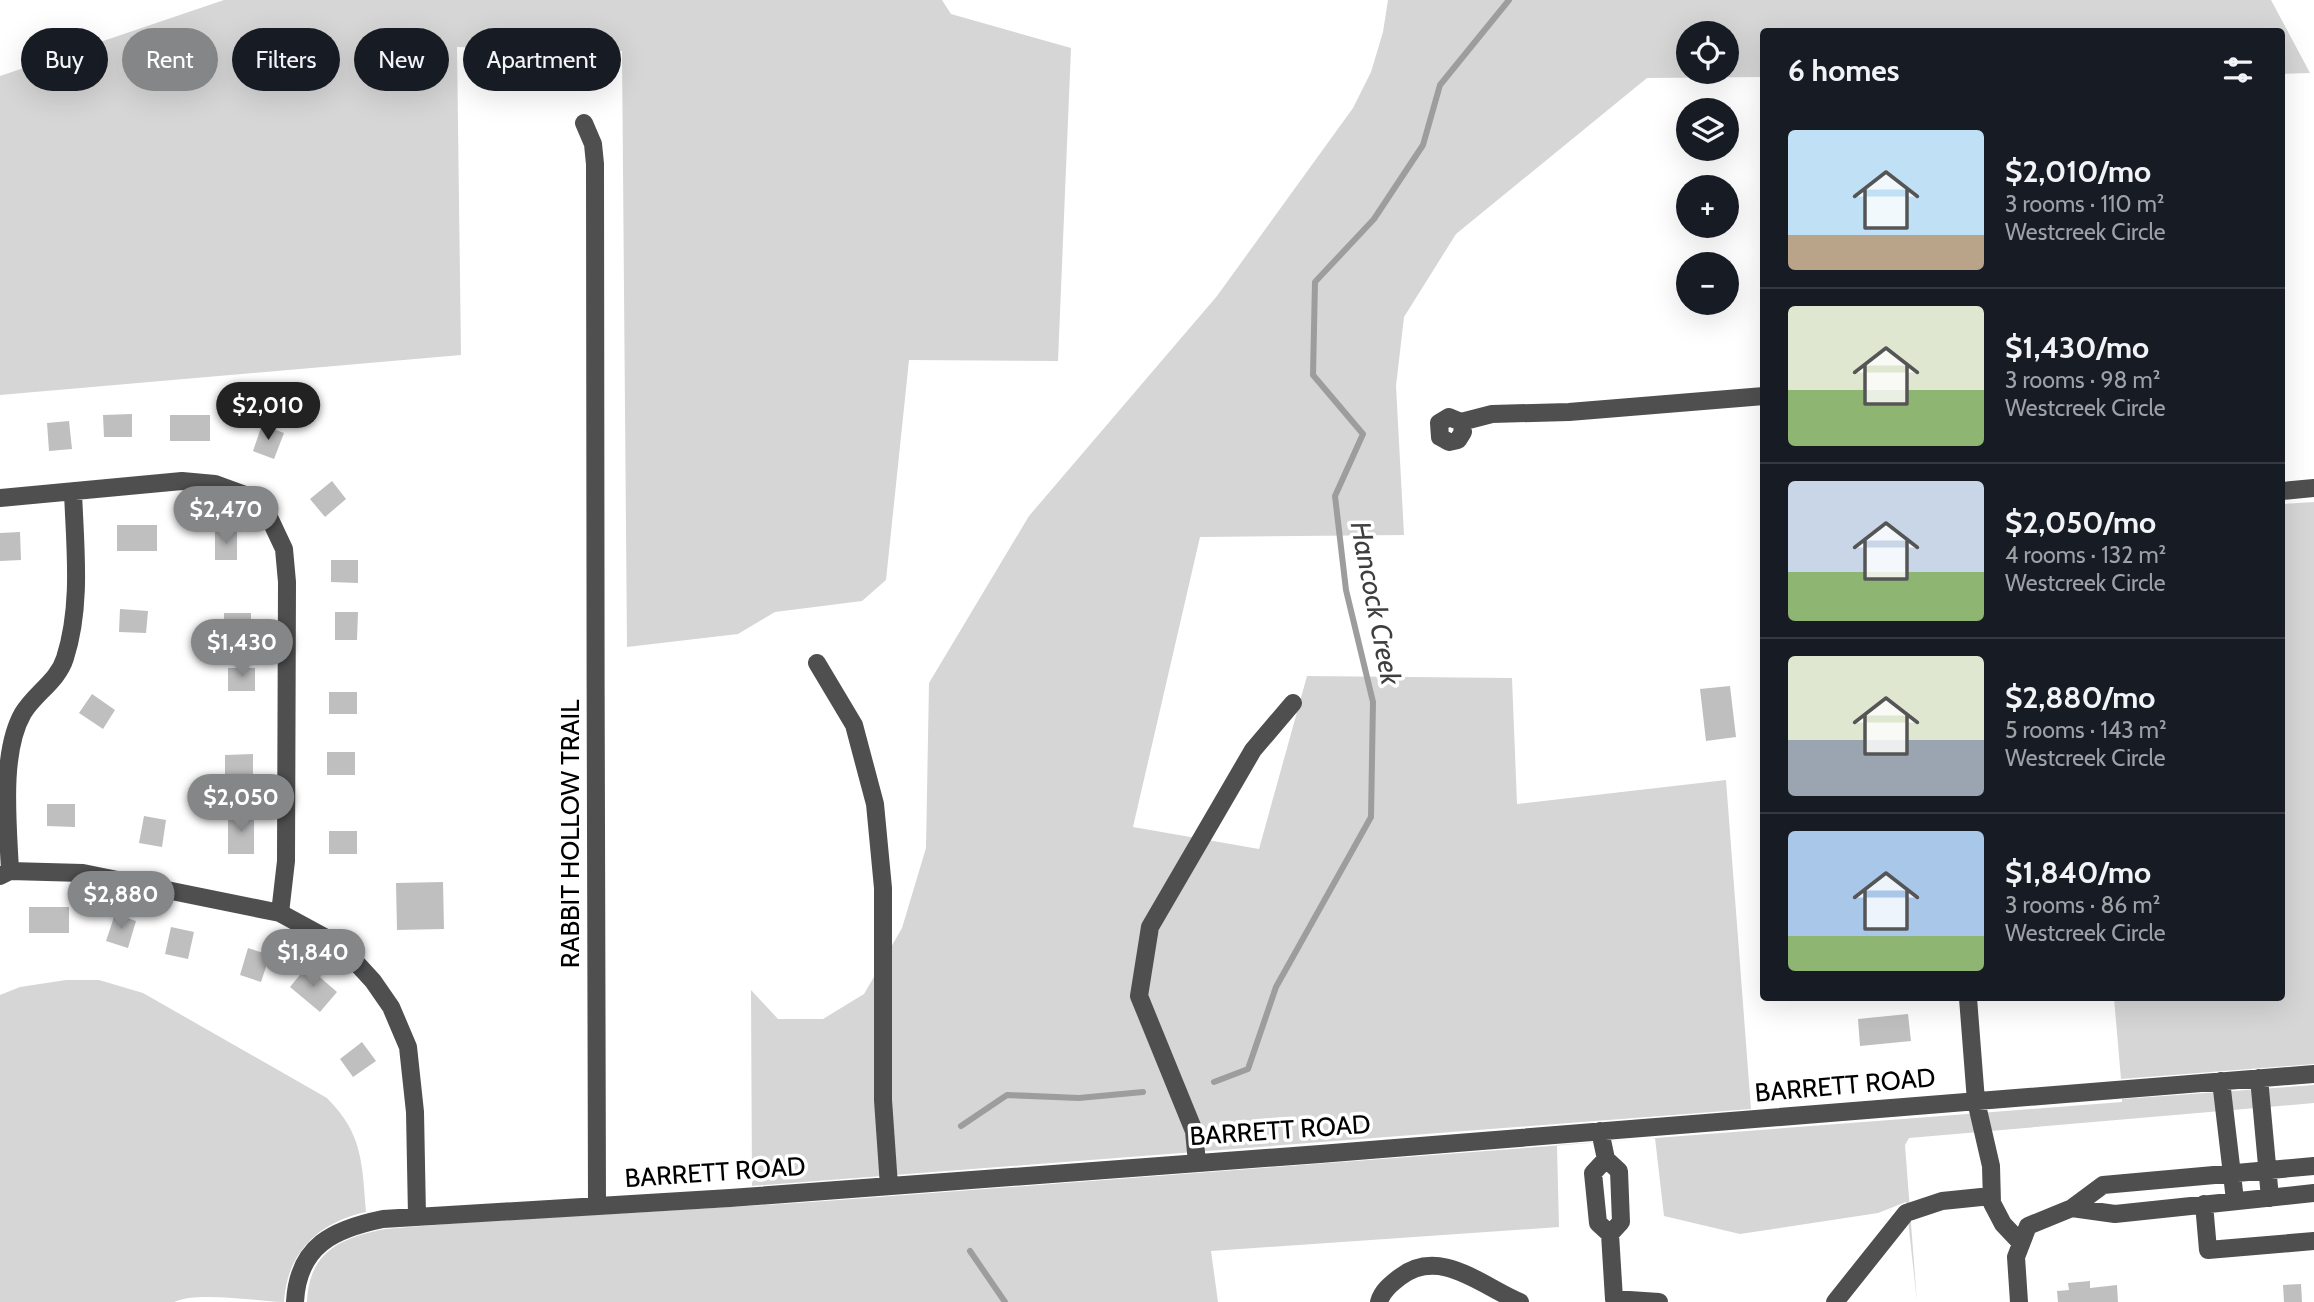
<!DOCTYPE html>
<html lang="en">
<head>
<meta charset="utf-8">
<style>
	:root { --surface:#171b24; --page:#20242c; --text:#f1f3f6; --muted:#9ea1a6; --line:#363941; --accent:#858687 }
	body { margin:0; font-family:Cabin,sans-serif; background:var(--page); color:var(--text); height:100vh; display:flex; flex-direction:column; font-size:26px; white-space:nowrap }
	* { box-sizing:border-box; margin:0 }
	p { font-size:23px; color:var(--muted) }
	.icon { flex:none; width:38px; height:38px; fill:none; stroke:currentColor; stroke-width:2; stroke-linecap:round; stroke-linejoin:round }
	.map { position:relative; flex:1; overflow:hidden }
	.details { position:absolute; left:1760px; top:28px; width:525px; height:973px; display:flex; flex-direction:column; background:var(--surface); border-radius:7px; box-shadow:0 7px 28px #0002 }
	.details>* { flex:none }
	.hud { position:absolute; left:21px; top:28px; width:665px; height:63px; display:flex; gap:14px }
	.fabs { position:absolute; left:1676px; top:21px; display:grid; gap:14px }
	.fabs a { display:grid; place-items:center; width:63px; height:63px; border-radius:50%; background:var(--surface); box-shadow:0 7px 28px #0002; font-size:35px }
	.price { position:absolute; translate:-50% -60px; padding:0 16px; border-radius:24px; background:var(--accent); color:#fff; font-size:23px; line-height:46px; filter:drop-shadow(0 2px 4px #0008) }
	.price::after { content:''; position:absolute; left:50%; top:42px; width:21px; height:16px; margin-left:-10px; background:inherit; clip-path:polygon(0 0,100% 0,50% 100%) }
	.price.on { background:#222; color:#fff }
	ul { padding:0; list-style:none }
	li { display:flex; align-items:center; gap:21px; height:175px; padding:0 28px }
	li+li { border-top:2px solid var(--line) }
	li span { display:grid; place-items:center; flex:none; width:196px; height:140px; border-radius:7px; color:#555 }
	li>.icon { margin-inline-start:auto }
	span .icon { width:84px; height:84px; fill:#fffc; stroke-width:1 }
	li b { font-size:30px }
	h2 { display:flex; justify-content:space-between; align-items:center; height:84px; padding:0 28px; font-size:30px }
	.pill { padding:0 24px; border-radius:32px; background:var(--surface); box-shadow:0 7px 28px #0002; font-size:24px; line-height:63px }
	.pill.on { background:var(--accent); color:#fff }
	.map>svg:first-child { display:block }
	.green { fill:#d6d6d6; fill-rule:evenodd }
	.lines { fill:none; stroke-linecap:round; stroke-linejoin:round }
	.stream { stroke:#9d9d9d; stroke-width:6 }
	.building { fill:#bfbfbf }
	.minor { stroke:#4f4f4f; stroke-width:18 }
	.labels { text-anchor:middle; stroke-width:7; stroke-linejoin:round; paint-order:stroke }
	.street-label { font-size:26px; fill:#000; stroke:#fff }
	.water-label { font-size:28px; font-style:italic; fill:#3e3e3e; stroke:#fff }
</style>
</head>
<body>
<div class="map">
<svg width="2314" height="1302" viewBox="0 0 2314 1302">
	<rect width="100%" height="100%" fill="#fff"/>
	<path class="green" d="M 224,0 L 942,0 L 951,14 L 1071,48 L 1058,361 L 909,360 L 886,580 L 862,601 L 775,612 L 738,634 L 627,647 L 622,51 L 457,47 L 461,355 L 0,395 L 0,76 Z
		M 1388,0 L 2271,0 L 2310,73 L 2282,74 L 2282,32 L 1764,32 L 1764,77 L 1647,78 L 1456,234 L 1404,317 L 1396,386 L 1404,535 L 1200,537 L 1133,827 L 1259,849 L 1307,676 L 1512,678 L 1517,804 L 1726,780 L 1751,1109 L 752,1186 L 751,990 L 778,1019 L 823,1019 L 864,994 L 902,928 L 926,848 L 929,683 L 1029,516 L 1217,296 L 1353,108 L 1371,72 L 1383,32 ZM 1689,33 L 1727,33 L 1727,72 L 1689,72 Z
		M 2314,502 L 2314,1064 L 2121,1079 L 2114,998 L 2282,998 L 2282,504 Z
		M 66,980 L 99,980 L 143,993 L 327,1098 C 363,1134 362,1163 366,1212 C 319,1222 287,1252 284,1302 C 255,1301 197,1291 174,1302 L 0,1302 L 0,995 L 20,987 Z
		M 2314,1085 L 2314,1103 L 1909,1138 L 1905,1145 L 1917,1302 L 1906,1202 L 1878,1213 L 1740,1234 L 1664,1216 L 1655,1138 L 1557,1145 L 1559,1227 L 1211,1251 L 1218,1302 L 307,1302 C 309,1251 341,1238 385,1229 C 536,1216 688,1211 839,1200 C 1267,1168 1695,1135 2122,1102 L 2122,1099 Z"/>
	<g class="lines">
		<path class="stream" d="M 1214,1082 L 1248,1069 L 1276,987 L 1371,817 L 1373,702 L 1346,590 L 1335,496 L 1363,434 L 1313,375 L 1315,282 L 1374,219 L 1423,145 L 1440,85 L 1509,0
			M 961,1126 L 1007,1095 L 1079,1098 L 1143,1092
			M 970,1251 L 1005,1302"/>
	</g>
	<path class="building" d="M 132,414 L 132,437 L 104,437 L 103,415 Z
		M 170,415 L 210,415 L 210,441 L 170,441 Z
		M 69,421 L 72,449 L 49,451 L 47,423 Z
		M 262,425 L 284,433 L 274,459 L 253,451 Z
		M 332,481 L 346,499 L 325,517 L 310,499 Z
		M 117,525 L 157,525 L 157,551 L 117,551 Z
		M 20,532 L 21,560 L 0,561 L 0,533 Z
		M 215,532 L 237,532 L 237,560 L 215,560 Z
		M 331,560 L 358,560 L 358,583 L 331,582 Z
		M 120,609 L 148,611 L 146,633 L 119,632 Z
		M 335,612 L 358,612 L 357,640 L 335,640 Z
		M 224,613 L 251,613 L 251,636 L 224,636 Z
		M 228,668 L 255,668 L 255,691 L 228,691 Z
		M 1730,686 L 1736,737 L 1706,741 L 1700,689 Z
		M 329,692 L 357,692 L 357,714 L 329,714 Z
		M 92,694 L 115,710 L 103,729 L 79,713 Z
		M 327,752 L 355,752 L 355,775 L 327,775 Z
		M 253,754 L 253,777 L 225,777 L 225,755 Z
		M 47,804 L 75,804 L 75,827 L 47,826 Z
		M 228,814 L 254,814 L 254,854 L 228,854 Z
		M 144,816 L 166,820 L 162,847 L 139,843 Z
		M 329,831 L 357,831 L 357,854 L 329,854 Z
		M 443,882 L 444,929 L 397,930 L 396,883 Z
		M 29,907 L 69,907 L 69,933 L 29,933 Z
		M 115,914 L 136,921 L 128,948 L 106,941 Z
		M 171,927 L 194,932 L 188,959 L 165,954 Z
		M 248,948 L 270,955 L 261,982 L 240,975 Z
		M 307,966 L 337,992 L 320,1012 L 290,987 Z
		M 1908,1014 L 1911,1041 L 1860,1046 L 1858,1019 Z
		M 362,1042 L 376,1061 L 353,1077 L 340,1059 Z
		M 2090,1281 L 2090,1288 L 2117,1285 L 2118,1302 L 2058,1302 L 2057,1291 L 2069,1290 L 2068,1283 Z
		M 2301,1284 L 2302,1302 L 2284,1302 L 2283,1285 Z"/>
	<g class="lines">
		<path class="minor" d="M 584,123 L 593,144 L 595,164 C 595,511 596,859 597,1206
			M 1461,422 L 1463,432 L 1458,440 L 1449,442 L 1440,437 L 1439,423 L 1449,417 L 1461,422 L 1492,414 L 1569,412 L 1764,396
			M 2282,491 L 2314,488
			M 0,498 L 182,481 L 215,484 L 245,495 L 268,515 L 284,549 L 287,582 L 286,861 L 280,913
			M 817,663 L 854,725 L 875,804 L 883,888 L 883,1100 L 889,1186
			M 10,871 C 8,824 0,753 23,713 C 35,693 58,681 65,658 C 82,605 75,547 73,492
			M 0,876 L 10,871 L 83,873 L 280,913 L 326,938 L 350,956 L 373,981 L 391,1007 L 408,1047 L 415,1112 L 417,1216
			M 1968,998 L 1976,1101 L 1991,1166 L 1992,1203 L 2003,1224 L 2021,1243
			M 2259,1078 L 2270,1198
			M 2221,1081 L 2235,1200
			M 1600,1131 L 1606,1159 L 1619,1171 L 1621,1222 L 1610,1234 L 1598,1223 L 1593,1173 L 1606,1159
			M 1197,1163 L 1194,1131 L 1139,996 L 1150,927 L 1253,750 L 1293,703
			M 2204,1204 L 2208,1250 L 2314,1241
			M 2072,1208 L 2115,1214 L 2314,1193
			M 1610,1234 L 1614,1299 L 1659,1302
			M 295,1302 C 298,1245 334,1229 383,1219 L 730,1198 L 1320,1154 L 2314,1074
			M 1379,1302 C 1382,1291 1391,1284 1400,1277 C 1440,1246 1483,1287 1520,1302
			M 1835,1302 L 1906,1213 L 1942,1201 L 1991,1196
			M 2019,1302 L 2016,1257 L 2028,1226 L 2072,1208 L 2103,1185 L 2314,1166"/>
	</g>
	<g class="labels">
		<g class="street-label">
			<text transform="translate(570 834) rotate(-90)" y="9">RABBIT HOLLOW TRAIL</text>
			<text transform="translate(1845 1085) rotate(-5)" y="9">BARRETT ROAD</text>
			<text transform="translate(1280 1130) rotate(-4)" y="9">BARRETT ROAD</text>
			<text transform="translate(715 1172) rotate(-4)" y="9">BARRETT ROAD</text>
		</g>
		<g class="water-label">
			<text transform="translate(1376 603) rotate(79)" y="10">Hancock Creek</text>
		</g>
	</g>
</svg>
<div class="fabs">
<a><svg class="icon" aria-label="locate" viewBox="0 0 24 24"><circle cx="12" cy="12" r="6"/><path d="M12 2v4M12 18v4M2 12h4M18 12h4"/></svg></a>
<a><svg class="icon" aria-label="layers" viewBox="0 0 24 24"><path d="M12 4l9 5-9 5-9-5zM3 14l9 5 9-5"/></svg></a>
<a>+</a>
<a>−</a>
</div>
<b class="price on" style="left:268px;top:442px">$2,010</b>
<b class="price" style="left:226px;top:546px">$2,470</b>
<b class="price" style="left:242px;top:679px">$1,430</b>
<b class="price" style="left:241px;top:834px">$2,050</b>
<b class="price" style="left:121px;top:931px">$2,880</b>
<b class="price" style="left:313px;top:989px">$1,840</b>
<div class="hud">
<a class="pill">Buy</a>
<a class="pill on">Rent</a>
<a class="pill">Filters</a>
<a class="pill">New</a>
<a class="pill">Apartment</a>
</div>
<section class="details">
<h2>6 homes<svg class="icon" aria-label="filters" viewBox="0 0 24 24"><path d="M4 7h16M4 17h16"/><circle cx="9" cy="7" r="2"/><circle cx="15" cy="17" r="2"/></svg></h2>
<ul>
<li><span style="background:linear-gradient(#bfe0f5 75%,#b9a48a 0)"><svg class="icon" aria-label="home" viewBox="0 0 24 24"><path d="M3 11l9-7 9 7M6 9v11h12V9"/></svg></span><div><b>$2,010/mo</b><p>3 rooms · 110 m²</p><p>Westcreek Circle</p></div></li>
<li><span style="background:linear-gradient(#dfe7d0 60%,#8fb573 0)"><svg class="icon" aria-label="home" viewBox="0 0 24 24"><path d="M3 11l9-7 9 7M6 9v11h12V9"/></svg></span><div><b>$1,430/mo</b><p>3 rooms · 98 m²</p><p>Westcreek Circle</p></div></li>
<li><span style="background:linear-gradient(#c9d6e8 65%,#8fb573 0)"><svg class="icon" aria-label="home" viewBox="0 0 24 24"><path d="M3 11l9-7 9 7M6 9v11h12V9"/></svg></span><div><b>$2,050/mo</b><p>4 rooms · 132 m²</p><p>Westcreek Circle</p></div></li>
<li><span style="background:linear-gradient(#dfe7d0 60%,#9aa5b1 0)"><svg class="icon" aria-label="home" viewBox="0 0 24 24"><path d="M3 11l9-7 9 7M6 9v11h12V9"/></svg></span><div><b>$2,880/mo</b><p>5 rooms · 143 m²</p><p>Westcreek Circle</p></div></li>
<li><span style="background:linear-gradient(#a9c7e8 75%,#8fb573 0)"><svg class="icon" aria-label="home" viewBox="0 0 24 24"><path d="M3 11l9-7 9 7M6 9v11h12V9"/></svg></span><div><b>$1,840/mo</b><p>3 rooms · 86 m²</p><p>Westcreek Circle</p></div></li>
</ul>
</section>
</div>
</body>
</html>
